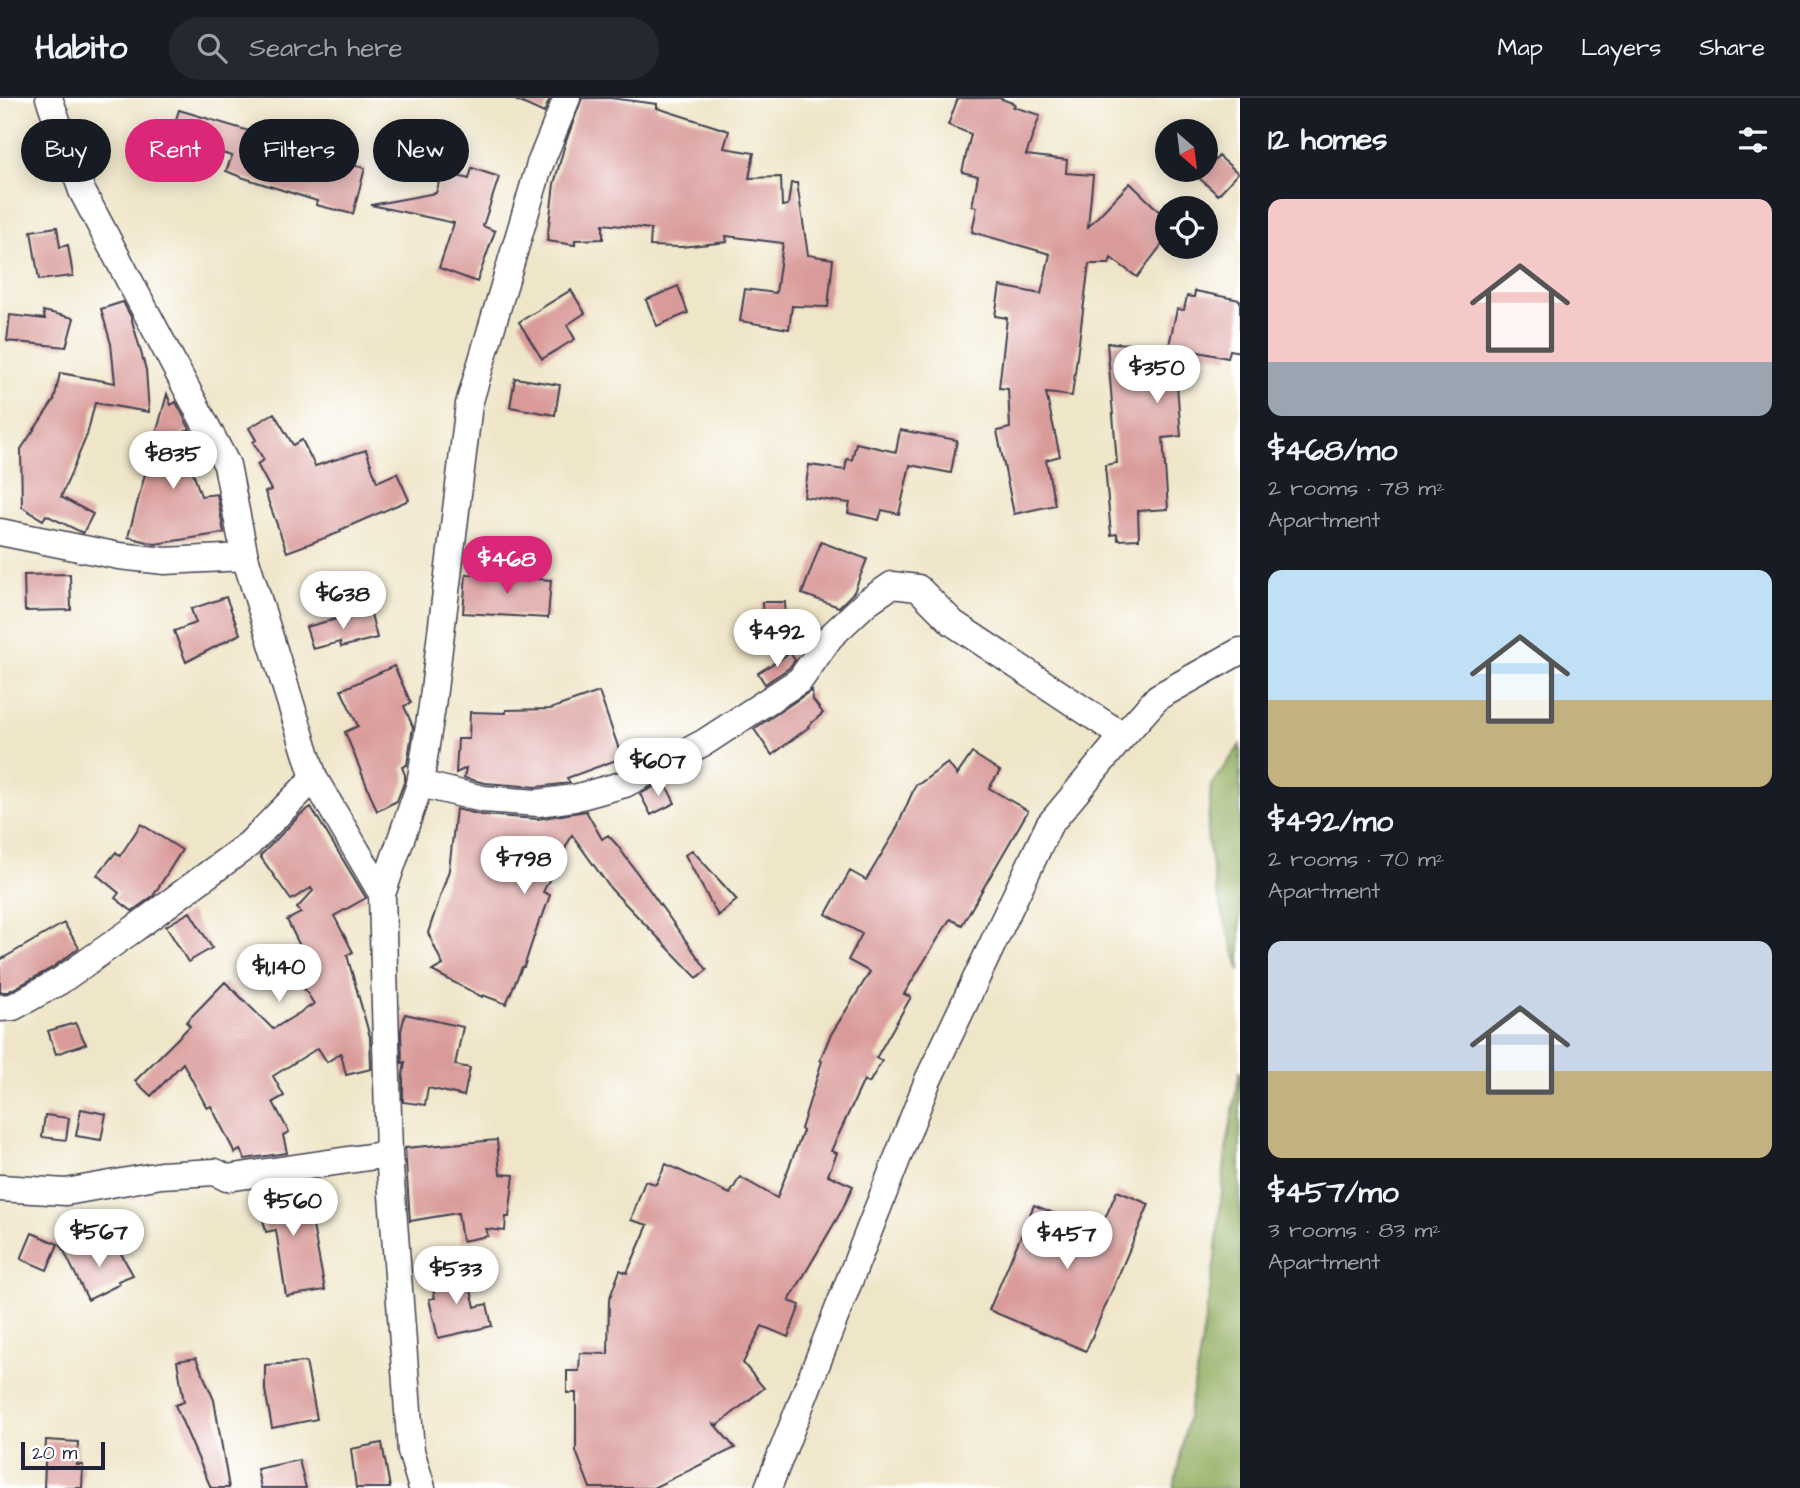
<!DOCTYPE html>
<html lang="en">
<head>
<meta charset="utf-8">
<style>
	:root { --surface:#171b24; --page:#242831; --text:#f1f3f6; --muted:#9ea1a6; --line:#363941; --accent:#db2777 }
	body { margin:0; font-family:"Architects Daughter",sans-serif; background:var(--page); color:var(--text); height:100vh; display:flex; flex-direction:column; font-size:26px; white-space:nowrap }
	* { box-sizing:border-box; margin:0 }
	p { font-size:23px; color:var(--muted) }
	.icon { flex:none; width:38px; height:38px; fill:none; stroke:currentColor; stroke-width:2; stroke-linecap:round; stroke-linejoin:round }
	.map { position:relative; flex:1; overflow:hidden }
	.drawer { display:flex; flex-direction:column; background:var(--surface); width:560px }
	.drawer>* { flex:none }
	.hud { position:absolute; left:21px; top:21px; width:665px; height:63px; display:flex; gap:14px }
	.needle { width:46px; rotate:152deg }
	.buttons { position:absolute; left:1155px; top:21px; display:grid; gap:14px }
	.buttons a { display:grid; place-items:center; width:63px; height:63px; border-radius:50%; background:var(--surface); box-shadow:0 4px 18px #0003; font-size:35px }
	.scale { position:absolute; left:21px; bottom:18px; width:84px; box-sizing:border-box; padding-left:7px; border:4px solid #22223b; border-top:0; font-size:19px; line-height:24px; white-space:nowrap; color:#22223b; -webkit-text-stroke:5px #fff; paint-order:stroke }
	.price { position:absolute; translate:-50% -60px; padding:0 16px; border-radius:24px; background:#fff; color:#222; font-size:23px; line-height:46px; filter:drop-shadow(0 2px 4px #0008) }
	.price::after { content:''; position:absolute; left:50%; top:42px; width:21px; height:16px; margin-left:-10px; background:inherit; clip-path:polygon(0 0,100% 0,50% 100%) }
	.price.selected { background:var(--accent); color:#fff }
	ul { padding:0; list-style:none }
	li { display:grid; align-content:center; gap:14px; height:371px; padding:0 28px }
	li span { display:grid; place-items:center; height:217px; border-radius:14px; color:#555 }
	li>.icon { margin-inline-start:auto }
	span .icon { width:126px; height:126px; fill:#fffc; stroke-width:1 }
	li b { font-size:30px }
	h2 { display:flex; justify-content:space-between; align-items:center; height:84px; padding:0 28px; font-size:30px }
	.pill { padding:0 24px; border-radius:32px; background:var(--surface); box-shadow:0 4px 18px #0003; font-size:24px; line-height:63px }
	.pill.selected { background:var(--accent); color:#fff }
	header { display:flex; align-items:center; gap:42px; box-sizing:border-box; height:98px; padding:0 35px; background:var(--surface); border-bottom:2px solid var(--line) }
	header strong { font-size:33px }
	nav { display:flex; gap:38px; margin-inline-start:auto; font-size:24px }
	.search { width:490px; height:63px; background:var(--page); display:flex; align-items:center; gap:18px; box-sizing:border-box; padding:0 24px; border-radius:38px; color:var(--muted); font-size:26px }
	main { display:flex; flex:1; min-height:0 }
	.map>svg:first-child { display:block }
	.forest { fill:#90ac5f; stroke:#59674d; stroke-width:2 }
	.building { fill:#d99b9a }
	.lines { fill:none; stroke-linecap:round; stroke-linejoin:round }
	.minor-casing { stroke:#413f50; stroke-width:29 }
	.minor { stroke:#fff; stroke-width:26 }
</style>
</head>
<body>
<header>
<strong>Habito</strong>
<div class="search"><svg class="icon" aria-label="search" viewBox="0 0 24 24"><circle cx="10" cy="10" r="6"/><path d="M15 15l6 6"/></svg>Search here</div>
<nav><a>Map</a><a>Layers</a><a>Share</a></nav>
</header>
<main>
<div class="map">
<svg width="1240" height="1390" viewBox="0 0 1240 1390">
	<rect width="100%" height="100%" fill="#fff"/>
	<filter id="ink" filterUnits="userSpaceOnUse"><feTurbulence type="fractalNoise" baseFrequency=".0143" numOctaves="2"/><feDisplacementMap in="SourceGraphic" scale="14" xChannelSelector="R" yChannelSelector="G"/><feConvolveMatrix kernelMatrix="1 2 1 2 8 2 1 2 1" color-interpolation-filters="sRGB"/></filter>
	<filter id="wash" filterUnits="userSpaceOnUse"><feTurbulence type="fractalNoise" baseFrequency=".00686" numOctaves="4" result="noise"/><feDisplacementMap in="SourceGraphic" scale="28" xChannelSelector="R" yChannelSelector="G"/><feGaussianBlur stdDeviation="1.57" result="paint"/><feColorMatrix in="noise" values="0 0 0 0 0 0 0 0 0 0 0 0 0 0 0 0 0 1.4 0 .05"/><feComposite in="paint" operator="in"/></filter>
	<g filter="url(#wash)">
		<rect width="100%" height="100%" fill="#efe5c8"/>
		<path class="forest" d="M 1240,647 L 1240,873 L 1216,792 L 1207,738 L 1211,687 Z
			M 1240,972 L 1240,1390 L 1174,1390 L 1197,1272 L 1215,1161 L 1226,1053 Z"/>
		<g id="blocks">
			<path class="building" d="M 511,0 L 550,0 L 544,15 Z
				M 582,0 L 610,0 L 657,6 L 657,10 L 729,33 L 724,50 L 754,55 L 749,80 L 781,79 L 782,108 L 788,107 L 791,85 L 797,85 L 808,157 L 833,161 L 828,209 L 792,208 L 789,231 L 740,223 L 745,191 L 776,195 L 783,145 L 726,138 L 727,144 L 681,149 L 650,148 L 651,131 L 603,126 L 603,141 L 575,142 L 575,147 L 547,143 L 554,86 L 565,46 Z
				M 958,0 L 999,0 L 1015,6 L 1013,9 L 1040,17 L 1026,57 L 1067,62 L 1066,75 L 1093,77 L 1088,129 L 1130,85 L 1167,121 L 1167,140 L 1137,179 L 1111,160 L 1109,166 L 1089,166 L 1072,298 L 1046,295 L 1060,358 L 1046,362 L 1055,407 L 1014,416 L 997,333 L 1010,330 L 1008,291 L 999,290 L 1007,220 L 995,218 L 1000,188 L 1041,196 L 1050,156 L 972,134 L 977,109 L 972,108 L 978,78 L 962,74 L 971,36 L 948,27 Z
				M 179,12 L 306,50 L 304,55 L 365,70 L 353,116 L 316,107 L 317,103 L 241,79 L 226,73 L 232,58 L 170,40 Z
				M 1219,58 L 1238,75 L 1218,97 L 1199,80 Z
				M 472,70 L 499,79 L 483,128 L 495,133 L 477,184 L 439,170 L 454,125 L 371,107 L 436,95 L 442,74 L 469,81 Z
				M 57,129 L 60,149 L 68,147 L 73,178 L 39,182 L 31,133 Z
				M 678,188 L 688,215 L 657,228 L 646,202 Z
				M 571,192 L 585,215 L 567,227 L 575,241 L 542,261 L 519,224 Z
				M 1195,193 L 1240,202 L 1240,254 L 1230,252 L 1228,260 L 1174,249 L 1181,338 L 1163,340 L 1168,411 L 1138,413 L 1139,441 L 1118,442 L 1117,436 L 1111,437 L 1105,367 L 1117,365 L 1107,245 L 1169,247 L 1177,211 L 1184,212 L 1187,198 L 1194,199 Z
				M 123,204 L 131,219 L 146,272 L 149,314 L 95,305 L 87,337 L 61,399 L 93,416 L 83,435 L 46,417 L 43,422 L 22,409 L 21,351 L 54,302 L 60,275 L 115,285 L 111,246 L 101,211 Z
				M 43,213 L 74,220 L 66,249 L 7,243 L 10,217 L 45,221 Z
				M 515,280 L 560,287 L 555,317 L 510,309 Z
				M 167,296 L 171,307 L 176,304 L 190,331 L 180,336 L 201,398 L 217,396 L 224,435 L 155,446 L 128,439 L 148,365 L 163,360 L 156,348 L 152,351 Z
				M 274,315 L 293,347 L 302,342 L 315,368 L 366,352 L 377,384 L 397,375 L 409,402 L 340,432 L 341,434 L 287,454 L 265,394 L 271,392 L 257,366 L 264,362 L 253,344 L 256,342 L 249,330 Z
				M 900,332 L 957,342 L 951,375 L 910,367 L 899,416 L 882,412 L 879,422 L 848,415 L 850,405 L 804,399 L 809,367 L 845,372 L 847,361 L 852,362 L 856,345 L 896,354 Z
				M 821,444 L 867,461 L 854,494 L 839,509 L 802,496 Z
				M 70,476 L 71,512 L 25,513 L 24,477 Z
				M 466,476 L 551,482 L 548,520 L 463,515 Z
				M 226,499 L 240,536 L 186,564 L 174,533 L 196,525 L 191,511 Z
				M 762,504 L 785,504 L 786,528 L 763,529 Z
				M 370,512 L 377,540 L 341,549 L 340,544 L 313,551 L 306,529 Z
				M 790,555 L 795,562 L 789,570 L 765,586 L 758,575 Z
				M 394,568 L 411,605 L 404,608 L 413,629 L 407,667 L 402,669 L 405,677 L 405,682 L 397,703 L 377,713 L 345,634 L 358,628 L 341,592 Z
				M 812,592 L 813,602 L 823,615 L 808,628 L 809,629 L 772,657 L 754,631 Z
				M 599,594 L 622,660 L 567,680 L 570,685 L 537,689 L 485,685 L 464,680 L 466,670 L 456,675 L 458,641 L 469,641 L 470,614 L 506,615 L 506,612 L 550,611 Z
				M 972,655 L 1000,673 L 989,690 L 1028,713 L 962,827 L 950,821 L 904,896 L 911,899 L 876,960 L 882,963 L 869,985 L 864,982 L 831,1053 L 837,1055 L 828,1077 L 853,1088 L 842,1112 L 789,1203 L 800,1207 L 788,1239 L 762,1228 L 743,1265 L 764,1290 L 718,1327 L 714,1326 L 735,1350 L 653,1390 L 590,1390 L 576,1353 L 576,1295 L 567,1295 L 567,1273 L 579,1273 L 580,1255 L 608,1256 L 609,1202 L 620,1172 L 627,1175 L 648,1127 L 631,1122 L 645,1083 L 656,1086 L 666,1066 L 730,1096 L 740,1079 L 777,1100 L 803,1033 L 801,1031 L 822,963 L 820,962 L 830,938 L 870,874 L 848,862 L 862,836 L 826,816 L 850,773 L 866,782 L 895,734 L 916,686 L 919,686 L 948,665 L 957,677 Z
				M 664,683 L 675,705 L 651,717 L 640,696 Z
				M 311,709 L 366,800 L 334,818 L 353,854 L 347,857 L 370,939 L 371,971 L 346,977 L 341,955 L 327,964 L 318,950 L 273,978 L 284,998 L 273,1004 L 289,1034 L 283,1037 L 287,1055 L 245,1061 L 240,1052 L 235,1055 L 211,1008 L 207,1010 L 183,965 L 151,998 L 135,983 L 190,928 L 186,924 L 225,884 L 273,931 L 314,906 L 284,858 L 300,848 L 287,822 L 301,815 L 297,810 L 313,793 L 311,790 L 291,802 L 260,758 L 300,717 Z
				M 456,711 L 482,717 L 537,721 L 586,713 L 602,741 L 608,737 L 617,747 L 707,872 L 697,880 L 611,791 L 572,737 L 543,794 L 550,797 L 542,820 L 540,820 L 524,869 L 522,869 L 506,906 L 483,897 L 482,899 L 432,873 L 443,867 L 428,835 L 449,772 Z
				M 141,726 L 182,752 L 153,798 L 132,813 L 115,800 L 119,795 L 97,777 L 116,754 L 120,758 Z
				M 692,752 L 737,802 L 718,818 L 685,757 Z
				M 190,814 L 212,850 L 188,864 L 166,828 Z
				M 64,825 L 79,850 L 52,870 L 8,894 L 0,894 L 0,862 Z
				M 405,916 L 463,929 L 455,967 L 470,970 L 464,998 L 428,990 L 425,1007 L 403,1004 L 403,977 L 405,964 L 402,965 L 401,933 Z
				M 75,925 L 86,946 L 56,956 L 48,933 Z
				M 81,1011 L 106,1016 L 101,1042 L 76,1038 Z
				M 45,1017 L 69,1020 L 66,1042 L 42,1039 Z
				M 497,1042 L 500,1076 L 514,1077 L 509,1119 L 506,1119 L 505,1133 L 486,1131 L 488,1138 L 462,1143 L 458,1115 L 410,1123 L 405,1050 Z
				M 294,1086 L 297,1099 L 307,1096 L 325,1192 L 286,1198 L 276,1132 L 266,1134 L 256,1092 Z
				M 1117,1093 L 1149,1106 L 1086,1253 L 989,1212 L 1034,1107 L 1099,1134 Z
				M 32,1135 L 58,1146 L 47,1172 L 21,1161 Z
				M 114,1143 L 133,1177 L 118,1183 L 120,1186 L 88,1202 L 61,1147 L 86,1157 Z
				M 466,1171 L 475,1209 L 487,1206 L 492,1228 L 438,1240 L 429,1201 L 435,1200 L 430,1179 Z
				M 196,1260 L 214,1302 L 229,1390 L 211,1390 L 175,1307 L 184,1304 L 177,1263 Z
				M 306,1264 L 317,1321 L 272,1330 L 265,1292 L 265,1267 Z
				M 46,1342 L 78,1344 L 77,1367 L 83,1367 L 82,1390 L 44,1390 Z
				M 382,1345 L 390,1390 L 356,1390 L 351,1351 Z
				M 299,1362 L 306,1390 L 261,1390 L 257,1371 Z"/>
		</g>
	</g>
	<g filter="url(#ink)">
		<use href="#blocks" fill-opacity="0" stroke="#413f50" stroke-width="2"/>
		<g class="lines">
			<defs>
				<path id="minor" d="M 49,0 L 82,93 L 227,367 L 245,459 L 314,680 L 382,796 L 389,1056 L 411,1353 L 422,1390
					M 0,434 L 119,458 L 165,463 L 245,459
					M 420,686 L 483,701 L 538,705 L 574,700 L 625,686 L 705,644 L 800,582 L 830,539 L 867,504 L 892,487 L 918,490 L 953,525 L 1123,638
					M 382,796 L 420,686 L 432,608 L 469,306 L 540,66 L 567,0
					M 0,910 L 13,909 L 60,883 L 134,831 L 249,746 L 314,680
					M 0,1090 L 66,1094 L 161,1077 L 215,1074 L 227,1080 L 389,1056
					M 768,1390 L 928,982 L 1049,727 L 1123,638 L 1158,599 L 1240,553"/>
			</defs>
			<use href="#minor" class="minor-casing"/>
			<use href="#minor" class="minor"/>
		</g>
	</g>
</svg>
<div class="buttons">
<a><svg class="needle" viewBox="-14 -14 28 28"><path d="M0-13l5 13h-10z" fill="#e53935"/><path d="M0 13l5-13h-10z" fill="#9ea1a6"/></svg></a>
<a><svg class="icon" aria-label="locate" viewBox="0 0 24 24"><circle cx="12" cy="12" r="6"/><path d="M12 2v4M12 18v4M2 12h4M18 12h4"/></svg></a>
</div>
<div class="scale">20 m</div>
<b class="price" style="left:1157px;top:307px">$350</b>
<b class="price" style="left:173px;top:393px">$835</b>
<b class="price selected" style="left:507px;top:498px">$468</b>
<b class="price" style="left:343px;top:533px">$638</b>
<b class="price" style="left:777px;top:571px">$492</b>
<b class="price" style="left:658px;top:700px">$607</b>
<b class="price" style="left:524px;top:798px">$798</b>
<b class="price" style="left:279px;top:906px">$1,140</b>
<b class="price" style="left:293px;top:1140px">$560</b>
<b class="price" style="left:99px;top:1171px">$567</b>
<b class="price" style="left:1067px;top:1173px">$457</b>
<b class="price" style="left:456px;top:1208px">$533</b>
<div class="hud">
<a class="pill">Buy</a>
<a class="pill selected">Rent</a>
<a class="pill">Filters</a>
<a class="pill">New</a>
</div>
</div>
<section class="drawer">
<h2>12 homes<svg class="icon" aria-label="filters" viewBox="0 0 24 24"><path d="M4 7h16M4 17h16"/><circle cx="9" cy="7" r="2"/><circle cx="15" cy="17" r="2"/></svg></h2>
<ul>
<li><span style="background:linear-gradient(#f6c9c9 75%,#9aa5b1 0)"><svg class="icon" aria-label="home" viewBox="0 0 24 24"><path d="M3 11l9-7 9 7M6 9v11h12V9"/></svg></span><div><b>$468/mo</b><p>2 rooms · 78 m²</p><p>Apartment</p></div></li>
<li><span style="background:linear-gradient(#bfe0f5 60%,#c2b280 0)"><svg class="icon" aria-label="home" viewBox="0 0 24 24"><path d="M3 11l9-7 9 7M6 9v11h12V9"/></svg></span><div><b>$492/mo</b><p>2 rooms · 70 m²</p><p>Apartment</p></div></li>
<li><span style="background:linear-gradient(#c9d6e8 60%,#c2b280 0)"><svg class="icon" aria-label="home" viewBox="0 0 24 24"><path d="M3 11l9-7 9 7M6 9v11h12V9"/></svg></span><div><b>$457/mo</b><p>3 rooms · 83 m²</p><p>Apartment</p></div></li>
</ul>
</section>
</main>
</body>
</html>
